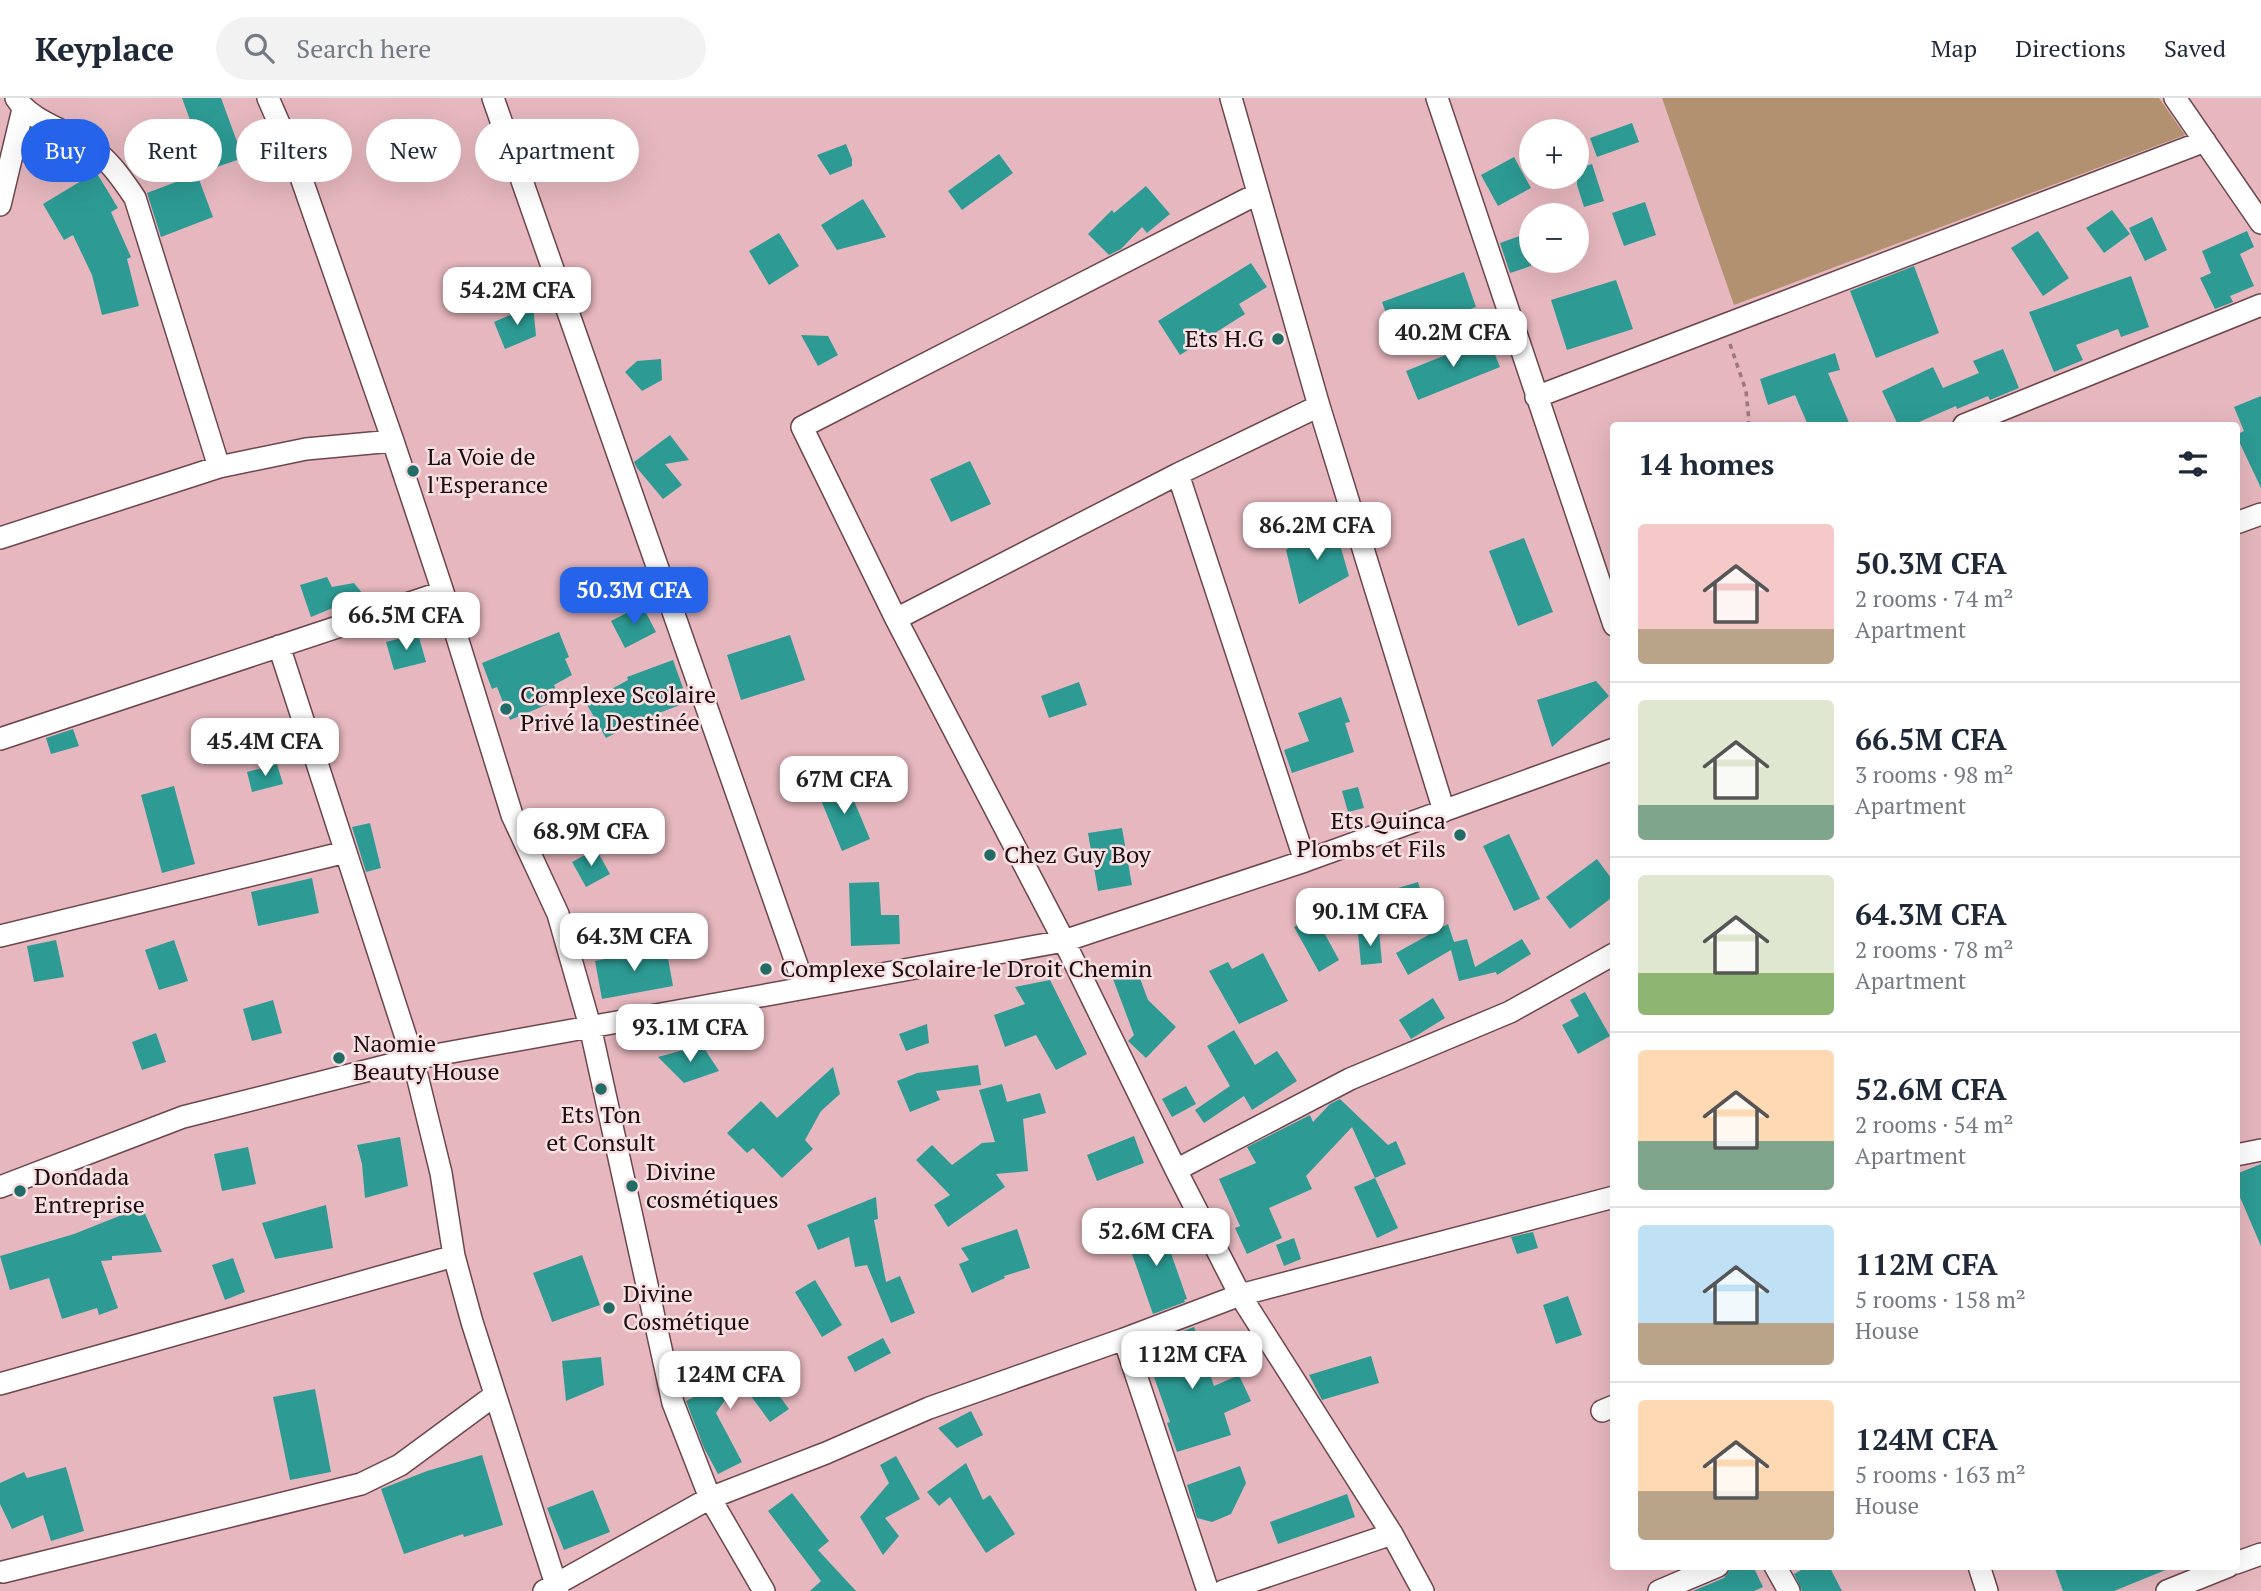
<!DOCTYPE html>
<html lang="en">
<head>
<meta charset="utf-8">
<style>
	:root { --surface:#fff; --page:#f2f2f3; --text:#1f2937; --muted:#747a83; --line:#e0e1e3; --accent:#2563eb }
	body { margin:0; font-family:"PT Serif",serif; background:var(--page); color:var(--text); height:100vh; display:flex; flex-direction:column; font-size:26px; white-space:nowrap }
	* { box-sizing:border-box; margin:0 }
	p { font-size:23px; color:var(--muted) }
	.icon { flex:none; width:38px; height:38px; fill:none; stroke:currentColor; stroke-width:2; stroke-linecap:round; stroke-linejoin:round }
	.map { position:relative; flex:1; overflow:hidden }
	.sheet { position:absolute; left:1610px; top:324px; width:630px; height:1148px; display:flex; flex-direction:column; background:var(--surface); border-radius:7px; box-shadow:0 7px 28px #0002 }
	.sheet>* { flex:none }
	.banner { position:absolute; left:21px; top:21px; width:665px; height:63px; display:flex; gap:14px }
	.tools { position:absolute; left:1519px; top:21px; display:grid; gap:14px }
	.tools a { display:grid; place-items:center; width:70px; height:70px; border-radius:50%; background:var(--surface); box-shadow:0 7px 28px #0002; font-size:35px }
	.price { position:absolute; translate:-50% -60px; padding:0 16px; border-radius:14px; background:#fff; color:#222; font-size:23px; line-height:46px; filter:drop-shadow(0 2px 4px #0008) }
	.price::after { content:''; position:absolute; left:50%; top:42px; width:21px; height:16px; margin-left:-10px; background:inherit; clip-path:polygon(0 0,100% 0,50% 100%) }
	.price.current { background:var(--accent); color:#fff }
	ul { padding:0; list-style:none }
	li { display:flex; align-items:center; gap:21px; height:175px; padding:0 28px }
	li+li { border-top:2px solid var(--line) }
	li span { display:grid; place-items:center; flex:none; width:196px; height:140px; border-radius:7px; color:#555 }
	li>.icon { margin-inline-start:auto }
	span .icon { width:84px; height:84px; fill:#fffc; stroke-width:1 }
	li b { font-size:30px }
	h2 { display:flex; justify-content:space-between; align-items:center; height:84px; padding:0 28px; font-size:30px }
	.pill { padding:0 24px; border-radius:32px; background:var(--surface); box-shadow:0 7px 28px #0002; font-size:24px; line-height:63px }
	.pill.current { background:var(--accent); color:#fff }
	header { display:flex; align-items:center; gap:42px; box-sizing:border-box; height:98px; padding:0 35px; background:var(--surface); border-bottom:2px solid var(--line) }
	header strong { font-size:33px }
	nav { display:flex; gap:38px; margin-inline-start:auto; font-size:24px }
	.search { width:490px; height:63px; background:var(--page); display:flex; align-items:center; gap:18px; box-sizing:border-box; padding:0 24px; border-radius:38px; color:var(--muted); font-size:26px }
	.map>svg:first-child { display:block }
	.green { fill:#b1916f }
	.building { fill:#2d9b94 }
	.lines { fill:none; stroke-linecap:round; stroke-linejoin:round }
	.minor-casing { stroke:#6d464c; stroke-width:24 }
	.path { stroke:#9b787d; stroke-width:3.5; stroke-dasharray:5 5; stroke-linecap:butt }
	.minor { stroke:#fff; stroke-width:21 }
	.poi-dot { fill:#226c67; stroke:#f7dfe2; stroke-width:2.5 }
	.labels { text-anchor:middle; stroke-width:5; stroke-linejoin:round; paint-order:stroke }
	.poi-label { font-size:24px; fill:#1c0d10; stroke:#f7dfe2; text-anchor:start }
</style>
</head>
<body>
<header>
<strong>Keyplace</strong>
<div class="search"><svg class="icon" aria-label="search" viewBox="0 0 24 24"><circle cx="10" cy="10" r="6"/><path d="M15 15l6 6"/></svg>Search here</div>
<nav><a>Map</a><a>Directions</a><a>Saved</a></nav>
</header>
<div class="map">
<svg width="2261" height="1493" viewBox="0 0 2261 1493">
	<rect width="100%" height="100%" fill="#e6b7be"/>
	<path class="green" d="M 1662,0 L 2159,0 L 2185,37 L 1734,207 Z"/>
	<path class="building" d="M 182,0 L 221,0 L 243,60 L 208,72 Z
		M 1632,25 L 1639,44 L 1597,59 L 1590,40 Z
		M 846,46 L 852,61 L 852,68 L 830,77 L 817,57 Z
		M 999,56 L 1013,75 L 962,112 L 948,93 Z
		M 1514,59 L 1531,90 L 1498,108 L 1481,77 Z
		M 1592,66 L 1604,103 L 1584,109 L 1577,87 L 1577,71 Z
		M 96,74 L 118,110 L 111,114 L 131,159 L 127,161 L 139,208 L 102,217 L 92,177 L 73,137 L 64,142 L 43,106 Z
		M 197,76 L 213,119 L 161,139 L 147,95 Z
		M 1146,88 L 1170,116 L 1147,135 L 1142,129 L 1121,151 L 1109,157 L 1088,136 L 1112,112 L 1114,115 Z
		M 863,101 L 886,139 L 837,152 L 821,127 Z
		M 1645,104 L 1656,137 L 1624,148 L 1612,115 Z
		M 2112,112 L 2130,136 L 2104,155 L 2086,130 Z
		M 2152,119 L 2167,152 L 2145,163 L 2129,130 Z
		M 2038,133 L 2069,180 L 2043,198 L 2011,150 Z
		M 2247,133 L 2254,149 L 2240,156 L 2254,188 L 2230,198 L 2233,204 L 2215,211 L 2200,180 L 2211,175 L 2202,153 Z
		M 1531,134 L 1531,168 L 1510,175 L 1500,145 Z
		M 779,135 L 799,168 L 769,187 L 749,153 Z
		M 1251,165 L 1267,189 L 1239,206 L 1245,216 L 1180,257 L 1158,223 Z
		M 1914,168 L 1939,235 L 1876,260 L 1850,193 Z
		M 1464,174 L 1476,209 L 1394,238 L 1382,204 Z
		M 2131,178 L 2149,229 L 2121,239 L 2118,231 L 2076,247 L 2083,262 L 2054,274 L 2029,214 Z
		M 1616,182 L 1633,231 L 1567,252 L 1551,202 Z
		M 533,207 L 536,238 L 505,251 L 494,224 Z
		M 801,237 L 828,238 L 838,257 L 818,268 Z
		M 1488,240 L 1500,269 L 1418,302 L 1406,273 Z
		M 2003,251 L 2019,290 L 1990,302 L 1988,298 L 1957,311 L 1956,308 L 1912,327 L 1898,327 L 1882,293 L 1933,269 L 1943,290 L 1979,275 L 1973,263 Z
		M 1835,255 L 1840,272 L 1828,275 L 1850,327 L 1808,327 L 1795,297 L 1768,307 L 1760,281 Z
		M 661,261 L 662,282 L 642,293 L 625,274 L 637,263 Z
		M 2261,298 L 2261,390 L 2236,337 L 2244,333 L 2234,309 Z
		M 670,337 L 689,362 L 665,366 L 682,387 L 663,401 L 637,370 L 634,364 Z
		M 970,363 L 991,406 L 951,424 L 930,381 Z
		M 1332,419 L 1349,478 L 1299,506 L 1286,452 Z
		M 1524,440 L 1553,514 L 1518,528 L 1489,453 Z
		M 327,479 L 332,489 L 354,485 L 367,501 L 340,507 L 311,519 L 300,487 Z
		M 642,507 L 656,534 L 625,550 L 611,523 Z
		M 559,534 L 569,559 L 565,561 L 572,577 L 554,587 L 560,601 L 510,622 L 497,589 L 492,591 L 482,565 Z
		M 418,536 L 426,564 L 394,572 L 386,544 Z
		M 790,537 L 805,582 L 741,602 L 727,557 Z
		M 673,562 L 688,604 L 643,621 L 606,640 L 586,605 L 628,582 L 627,579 Z
		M 1596,583 L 1609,598 L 1552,649 L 1537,602 Z
		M 1079,584 L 1087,607 L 1049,620 L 1041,598 Z
		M 1341,599 L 1350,624 L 1345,625 L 1354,654 L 1292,675 L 1284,652 L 1309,643 L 1298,615 Z
		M 73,631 L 79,648 L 51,656 L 46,640 Z
		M 277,666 L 283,686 L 252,694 L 247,674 Z
		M 846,684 L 870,741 L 842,753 L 818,695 Z
		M 174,688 L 195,766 L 162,775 L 141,697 Z
		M 1358,689 L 1364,710 L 1348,714 L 1342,693 Z
		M 370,725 L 381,770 L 366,774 L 352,729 Z
		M 1122,730 L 1132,787 L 1098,793 L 1088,735 Z
		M 1509,736 L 1540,801 L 1514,813 L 1483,748 Z
		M 596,751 L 610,776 L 586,789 L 572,764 Z
		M 1597,761 L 1614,784 L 1614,798 L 1570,831 L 1546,799 Z
		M 312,780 L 319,815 L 258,828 L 251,794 Z
		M 879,784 L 881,817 L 899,817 L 900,846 L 851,848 L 849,785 Z
		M 1418,784 L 1424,804 L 1380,817 L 1375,797 Z
		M 1315,818 L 1339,862 L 1319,874 L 1294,829 Z
		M 1448,826 L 1454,844 L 1467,841 L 1475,869 L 1522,841 L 1531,856 L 1497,877 L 1496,874 L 1459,883 L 1451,852 L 1408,877 L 1396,855 Z
		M 1379,833 L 1382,865 L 1361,867 L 1358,835 Z
		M 56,842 L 64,879 L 34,884 L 27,848 Z
		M 174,842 L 188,883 L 159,892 L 145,852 Z
		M 666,849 L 673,888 L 602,901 L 595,863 Z
		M 1263,855 L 1288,903 L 1239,926 L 1209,873 L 1228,864 L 1232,871 Z
		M 1134,864 L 1148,902 L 1176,929 L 1146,960 L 1128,943 L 1134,937 L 1110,873 Z
		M 1050,882 L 1087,956 L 1056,972 L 1036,937 L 1005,949 L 994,917 L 1025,906 L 1015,889 Z
		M 1585,894 L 1610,938 L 1578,956 L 1562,927 L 1579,918 L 1570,902 Z
		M 1433,900 L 1445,920 L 1411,941 L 1399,922 Z
		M 273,902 L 282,935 L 252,943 L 243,911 Z
		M 927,926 L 929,945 L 906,953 L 899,936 Z
		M 1234,932 L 1255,967 L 1277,953 L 1297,983 L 1252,1012 L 1244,998 L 1204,1025 L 1195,1012 L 1230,988 L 1207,948 Z
		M 156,935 L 166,964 L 142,972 L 132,944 Z
		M 702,947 L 719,973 L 684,985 L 658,959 Z
		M 978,967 L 981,987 L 936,993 L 940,1002 L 910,1014 L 897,983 L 917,975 Z
		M 833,969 L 840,996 L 821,1013 L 805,1042 L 813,1051 L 782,1080 L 753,1050 L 747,1055 L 727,1035 L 761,1003 L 777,1020 Z
		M 1002,986 L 1007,1004 L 1040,995 L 1046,1015 L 1023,1021 L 1028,1073 L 996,1076 L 1005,1089 L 948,1129 L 934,1107 L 950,1097 L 916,1062 L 932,1047 L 952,1067 L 982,1045 L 995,1044 L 979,992 Z
		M 1186,988 L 1196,1006 L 1172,1019 L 1162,1001 Z
		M 1340,1001 L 1388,1047 L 1396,1043 L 1406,1066 L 1375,1080 L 1352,1029 L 1306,1078 L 1312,1091 L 1269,1110 L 1282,1140 L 1247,1156 L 1235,1130 L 1240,1128 L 1219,1081 L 1256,1065 L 1247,1049 L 1310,1017 L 1313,1024 L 1330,1006 Z
		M 1134,1038 L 1144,1065 L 1097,1083 L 1087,1057 Z
		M 400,1039 L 408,1088 L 365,1100 L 362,1066 L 357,1047 Z
		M 248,1049 L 256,1086 L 222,1093 L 214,1056 Z
		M 2261,1066 L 2261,1148 L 2236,1090 L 2236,1076 Z
		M 1375,1080 L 1398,1130 L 1377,1140 L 1354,1089 Z
		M 876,1099 L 878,1121 L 874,1122 L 886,1184 L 900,1178 L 915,1215 L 891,1225 L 867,1167 L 855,1169 L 849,1139 L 818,1152 L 807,1127 Z
		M 326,1107 L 333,1150 L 275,1161 L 262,1125 Z
		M 142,1109 L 162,1154 L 112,1158 L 112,1162 L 101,1163 L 118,1210 L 99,1217 L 97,1210 L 62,1221 L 49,1180 L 10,1192 L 0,1158 L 74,1136 Z
		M 1160,1124 L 1187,1201 L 1184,1202 L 1185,1204 L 1153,1216 L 1125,1136 Z
		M 1017,1131 L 1030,1170 L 1004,1178 L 1005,1180 L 972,1195 L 959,1166 L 969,1162 L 961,1150 Z
		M 1533,1134 L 1538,1150 L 1517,1156 L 1511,1139 Z
		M 1294,1140 L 1301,1161 L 1284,1168 L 1276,1147 Z
		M 582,1157 L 600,1207 L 552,1224 L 533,1175 Z
		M 233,1160 L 245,1194 L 225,1202 L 212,1167 Z
		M 815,1182 L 842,1227 L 822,1239 L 795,1194 Z
		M 1568,1198 L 1582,1237 L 1556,1246 L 1543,1207 Z
		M 1194,1229 L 1214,1288 L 1239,1277 L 1251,1303 L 1224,1315 L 1231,1337 L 1177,1354 L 1167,1325 L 1170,1324 L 1143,1248 Z
		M 883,1240 L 891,1255 L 855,1274 L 847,1259 Z
		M 721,1253 L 757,1278 L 760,1272 L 789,1311 L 770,1324 L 739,1282 L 716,1315 L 742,1364 L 718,1376 L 704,1350 L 686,1303 L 714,1289 L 728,1267 L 719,1255 Z
		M 1371,1258 L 1379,1285 L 1322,1302 L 1309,1277 Z
		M 601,1259 L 604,1287 L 566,1303 L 562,1263 Z
		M 315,1291 L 331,1374 L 290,1382 L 273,1299 Z
		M 971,1313 L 983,1337 L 957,1350 L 938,1330 Z
		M 482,1357 L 503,1427 L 464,1439 L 463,1436 L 404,1456 L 381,1391 L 427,1373 Z
		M 896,1358 L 920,1401 L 885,1420 L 899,1438 L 883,1457 L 860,1419 L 889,1385 L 880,1367 Z
		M 966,1365 L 983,1402 L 990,1397 L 1015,1436 L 986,1455 L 950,1399 L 939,1408 L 927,1394 Z
		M 1240,1368 L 1246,1385 L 1231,1416 L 1212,1424 L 1197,1420 L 1187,1387 Z
		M 66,1369 L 84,1433 L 51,1443 L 43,1417 L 12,1431 L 0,1406 L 0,1385 L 24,1374 L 27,1380 Z
		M 593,1392 L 610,1434 L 564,1452 L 547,1410 Z
		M 792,1395 L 829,1443 L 818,1452 L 856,1493 L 810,1493 L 821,1483 L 768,1413 Z
		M 1347,1396 L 1355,1419 L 1278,1446 L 1270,1424 Z
		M 1733,1468 L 1753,1468 L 1763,1489 L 1754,1493 L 1693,1493 L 1724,1480 Z
		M 1808,1468 L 1829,1468 L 1842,1493 L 1802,1493 L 1794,1476 Z
		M 2054,1468 L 2172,1468 L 2173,1469 L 2114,1493 L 2063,1493 Z"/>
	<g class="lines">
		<defs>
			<path id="minor" d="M 16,0 C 30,22 62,31 84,44 C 106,58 121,79 135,100 L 219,369
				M 268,0 L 295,62 L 393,343 L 443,494 L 512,717 L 558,816 L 590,928 L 673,1305 L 710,1400 L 764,1493
				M 493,0 L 805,890
				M 1231,0 L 1319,308 L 1444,713
				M 1437,0 L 1614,527
				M 2175,0 L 2261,125
				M 1257,96 L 802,329 L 896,521 L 1064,843 L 1176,1072 L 1240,1197 L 1392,1436 L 1423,1493
				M 0,107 L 23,11
				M 1536,299 L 2205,43
				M 1964,327 L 2261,207
				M 1178,376 L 1305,763
				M 2236,425 L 2261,416
				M 0,440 L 219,369 L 306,351 L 393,343
				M 896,521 L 1178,376 L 1319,308
				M 279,548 L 413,961 L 441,1075 L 454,1158 L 472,1224 L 558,1493
				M 0,641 L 443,494
				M 0,838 L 346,754
				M 2236,1057 L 2261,1052
				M 1176,1072 L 1350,981 L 1510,914 L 1614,856
				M 0,1089 L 183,1019 L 413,961 L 1064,843 L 1305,763 L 1614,651
				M 1124,1241 L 1208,1493
				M 0,1286 L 454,1158
				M 1602,1313 L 1614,1308
				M 2236,1465 L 2261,1456
				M 1775,1468 L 1789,1493
				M 1979,1468 L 1987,1493
				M 3,1474 L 361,1386 L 400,1367 L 495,1297
				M 544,1493 L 710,1400 L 826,1355 L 929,1310 L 1124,1241 L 1240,1197 L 1614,1099
				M 1223,1493 L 1392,1436
				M 1659,1493 L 1718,1468
				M 2167,1493 L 2229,1468"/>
		</defs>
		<use href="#minor" class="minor-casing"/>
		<path class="path" d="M 1730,246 L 1746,293 L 1749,323 L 1748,327"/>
		<use href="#minor" class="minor"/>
	</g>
	<g class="poi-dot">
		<circle cx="1278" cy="241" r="7"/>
		<circle cx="413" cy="373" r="7"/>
		<circle cx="506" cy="611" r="7"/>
		<circle cx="1460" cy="737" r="7"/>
		<circle cx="990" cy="757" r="7"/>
		<circle cx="766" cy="871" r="7"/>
		<circle cx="339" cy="960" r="7"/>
		<circle cx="601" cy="991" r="7"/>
		<circle cx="632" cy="1088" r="7"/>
		<circle cx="20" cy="1093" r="7"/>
		<circle cx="609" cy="1210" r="7"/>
	</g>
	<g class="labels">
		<g class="poi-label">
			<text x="1264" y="249" text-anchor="end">Ets H.G</text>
			<text x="427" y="367">La Voie de<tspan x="427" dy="28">l'Esperance</tspan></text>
			<text x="520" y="605">Complexe Scolaire<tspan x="520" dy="28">Privé la Destinée</tspan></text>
			<text x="1446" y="731" text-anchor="end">Ets Quinca<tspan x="1446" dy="28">Plombs et Fils</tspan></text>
			<text x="1004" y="765">Chez Guy Boy</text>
			<text x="780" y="879">Complexe Scolaire le Droit Chemin</text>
			<text x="353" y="954">Naomie<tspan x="353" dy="28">Beauty House</tspan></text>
			<text x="601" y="1025" text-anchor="middle">Ets Ton<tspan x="601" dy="28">et Consult</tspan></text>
			<text x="646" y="1082">Divine<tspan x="646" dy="28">cosmétiques</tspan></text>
			<text x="34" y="1087">Dondada<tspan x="34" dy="28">Entreprise</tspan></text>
			<text x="623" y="1204">Divine<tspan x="623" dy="28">Cosmétique</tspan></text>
		</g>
	</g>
</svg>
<div class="tools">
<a>+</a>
<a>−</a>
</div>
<b class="price" style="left:517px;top:229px">54.2M CFA</b>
<b class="price" style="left:1453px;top:271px">40.2M CFA</b>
<b class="price" style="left:1317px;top:464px">86.2M CFA</b>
<b class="price current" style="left:634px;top:529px">50.3M CFA</b>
<b class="price" style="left:406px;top:554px">66.5M CFA</b>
<b class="price" style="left:265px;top:680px">45.4M CFA</b>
<b class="price" style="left:844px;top:718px">67M CFA</b>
<b class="price" style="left:591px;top:770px">68.9M CFA</b>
<b class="price" style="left:1370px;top:850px">90.1M CFA</b>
<b class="price" style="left:634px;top:875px">64.3M CFA</b>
<b class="price" style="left:690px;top:966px">93.1M CFA</b>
<b class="price" style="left:1156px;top:1170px">52.6M CFA</b>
<b class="price" style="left:1192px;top:1293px">112M CFA</b>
<b class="price" style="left:730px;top:1313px">124M CFA</b>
<div class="banner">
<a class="pill current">Buy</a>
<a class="pill">Rent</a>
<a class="pill">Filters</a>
<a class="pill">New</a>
<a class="pill">Apartment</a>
</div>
<section class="sheet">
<h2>14 homes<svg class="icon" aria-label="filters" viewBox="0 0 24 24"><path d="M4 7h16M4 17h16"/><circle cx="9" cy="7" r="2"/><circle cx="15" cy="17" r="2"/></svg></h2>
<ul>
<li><span style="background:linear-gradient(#f6c9c9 75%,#b9a48a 0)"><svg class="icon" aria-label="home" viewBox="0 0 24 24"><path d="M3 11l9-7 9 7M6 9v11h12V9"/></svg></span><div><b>50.3M CFA</b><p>2 rooms · 74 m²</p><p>Apartment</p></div></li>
<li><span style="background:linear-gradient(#dfe7d0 75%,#7fa58c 0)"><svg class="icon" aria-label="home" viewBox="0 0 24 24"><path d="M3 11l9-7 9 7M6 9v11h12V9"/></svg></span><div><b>66.5M CFA</b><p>3 rooms · 98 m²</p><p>Apartment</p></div></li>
<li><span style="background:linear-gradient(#dfe7d0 70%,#8fb573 0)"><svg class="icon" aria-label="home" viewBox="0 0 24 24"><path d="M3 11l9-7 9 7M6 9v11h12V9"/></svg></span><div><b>64.3M CFA</b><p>2 rooms · 78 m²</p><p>Apartment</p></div></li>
<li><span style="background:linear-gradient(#ffd9b3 65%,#7fa58c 0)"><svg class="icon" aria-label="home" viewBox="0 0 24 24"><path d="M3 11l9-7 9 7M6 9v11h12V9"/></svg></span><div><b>52.6M CFA</b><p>2 rooms · 54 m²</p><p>Apartment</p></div></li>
<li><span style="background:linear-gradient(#bfe0f5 70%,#b9a48a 0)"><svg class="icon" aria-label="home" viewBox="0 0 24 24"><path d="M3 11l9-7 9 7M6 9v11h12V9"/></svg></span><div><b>112M CFA</b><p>5 rooms · 158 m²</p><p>House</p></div></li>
<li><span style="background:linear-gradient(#ffd9b3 65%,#b9a48a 0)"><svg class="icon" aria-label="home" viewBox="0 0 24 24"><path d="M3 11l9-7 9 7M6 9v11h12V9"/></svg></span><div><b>124M CFA</b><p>5 rooms · 163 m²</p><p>House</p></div></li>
</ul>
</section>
</div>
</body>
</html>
